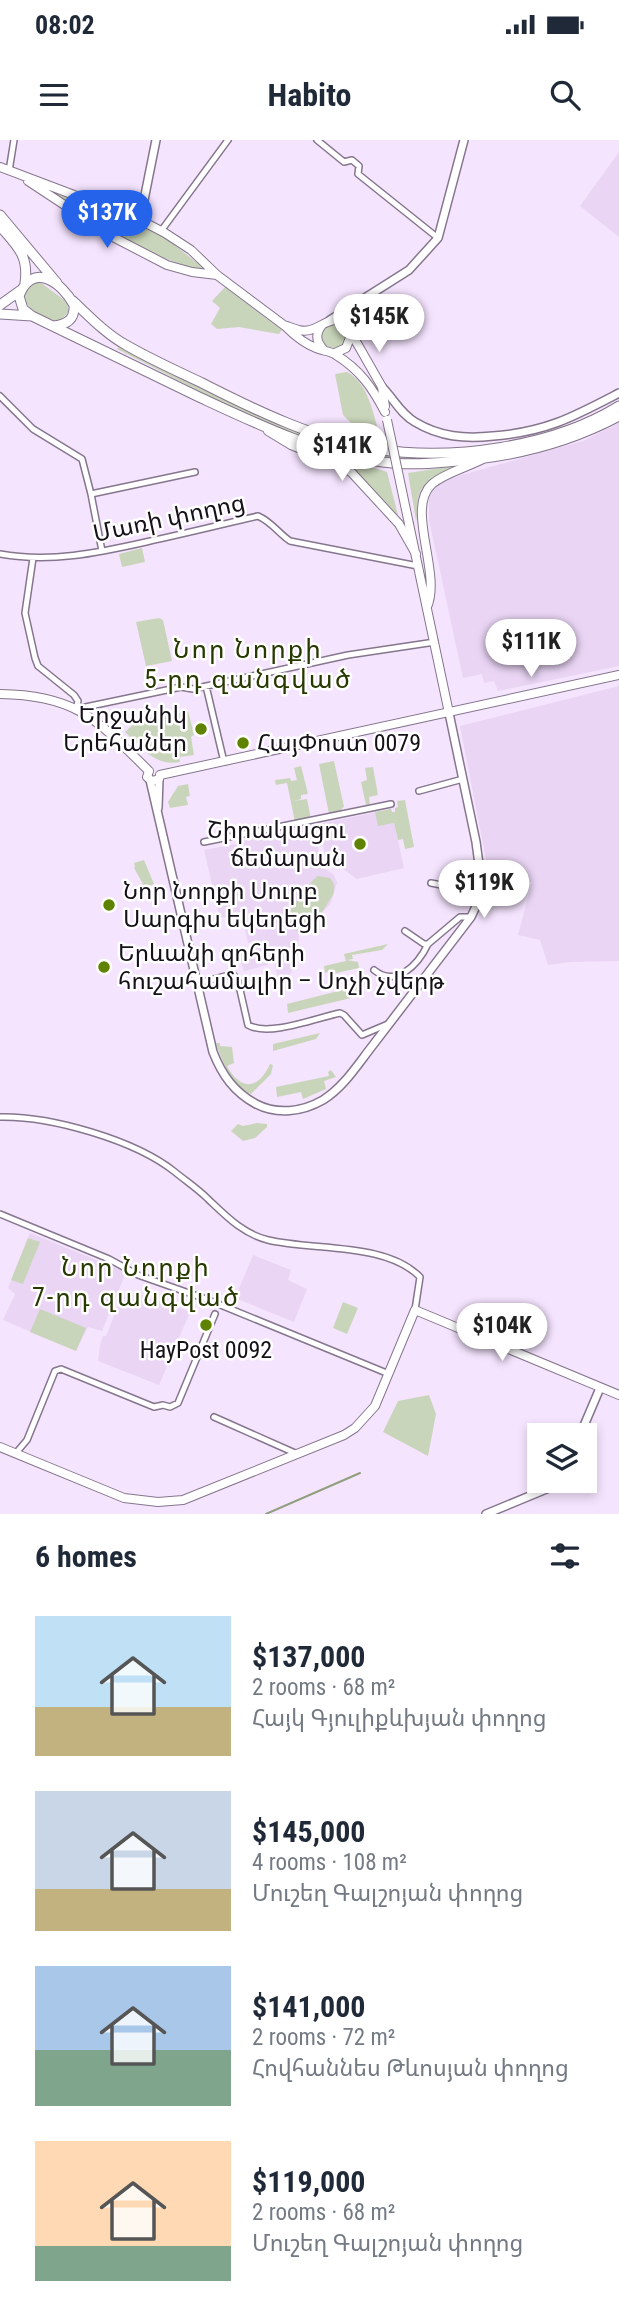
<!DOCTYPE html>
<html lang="en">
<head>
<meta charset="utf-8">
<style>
	:root { --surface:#fff; --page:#f2f2f3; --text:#1f2937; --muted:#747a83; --accent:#2563eb }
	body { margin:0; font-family:"Roboto Condensed","Noto Sans Armenian",sans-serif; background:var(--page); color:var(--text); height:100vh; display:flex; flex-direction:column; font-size:26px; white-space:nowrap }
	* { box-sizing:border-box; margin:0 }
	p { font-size:23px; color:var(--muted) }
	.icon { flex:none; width:38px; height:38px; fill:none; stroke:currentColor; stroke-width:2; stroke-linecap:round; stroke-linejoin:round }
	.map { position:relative; height:1374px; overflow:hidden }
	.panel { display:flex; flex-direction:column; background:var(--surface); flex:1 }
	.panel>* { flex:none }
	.controls { position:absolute; left:527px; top:1283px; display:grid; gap:14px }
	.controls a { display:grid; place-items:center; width:70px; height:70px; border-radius:0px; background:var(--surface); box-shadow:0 4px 10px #0003; font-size:35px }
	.price { position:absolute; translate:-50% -60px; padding:0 16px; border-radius:24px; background:#fff; color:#222; font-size:23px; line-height:46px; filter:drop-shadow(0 2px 4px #0008) }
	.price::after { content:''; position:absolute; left:50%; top:42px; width:21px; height:16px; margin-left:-10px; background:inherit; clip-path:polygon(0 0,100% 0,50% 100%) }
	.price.active { background:var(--accent); color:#fff }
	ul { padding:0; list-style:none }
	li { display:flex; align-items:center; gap:21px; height:175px; padding:0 35px }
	li span { display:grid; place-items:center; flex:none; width:196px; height:140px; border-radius:0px; color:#555 }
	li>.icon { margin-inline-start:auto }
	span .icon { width:84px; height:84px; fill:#fffc; stroke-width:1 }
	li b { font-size:30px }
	h2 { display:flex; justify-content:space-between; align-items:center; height:84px; padding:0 35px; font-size:30px }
	.status { display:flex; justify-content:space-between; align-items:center; height:49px; padding:0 35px; background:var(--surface); direction:ltr }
	.status svg { height:19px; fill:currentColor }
	header { display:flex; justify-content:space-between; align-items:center; height:91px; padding:0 35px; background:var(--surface); font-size:32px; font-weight:700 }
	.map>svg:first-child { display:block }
	.built { fill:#ead5f5 }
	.green { fill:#c9d5ba }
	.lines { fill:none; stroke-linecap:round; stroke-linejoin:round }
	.stream { stroke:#909e7d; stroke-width:2 }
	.minor-casing { stroke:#85768d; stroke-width:8 }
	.tertiary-casing { stroke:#85768d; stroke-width:10 }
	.secondary-casing { stroke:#85768d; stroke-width:10 }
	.primary-casing { stroke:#85768d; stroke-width:11 }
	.minor { stroke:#fff; stroke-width:5 }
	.tertiary { stroke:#fff; stroke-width:7 }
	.secondary { stroke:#fff; stroke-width:8 }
	.primary { stroke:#fff; stroke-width:9 }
	.secondary-bridge-casing { stroke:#85768d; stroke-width:10; stroke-linecap:butt }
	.secondary-bridge { stroke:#fff; stroke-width:8 }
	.poi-dot { fill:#5f8300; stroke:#fff; stroke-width:2.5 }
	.labels { text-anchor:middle; stroke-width:5; stroke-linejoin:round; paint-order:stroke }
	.street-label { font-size:24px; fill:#161019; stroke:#fff }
	.poi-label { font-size:24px; fill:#161019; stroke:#fff; text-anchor:start }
	.neighbourhood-label { font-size:26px; letter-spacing:2px; fill:#273801; stroke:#fff }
</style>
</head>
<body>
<div class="status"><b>08:02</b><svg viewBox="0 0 49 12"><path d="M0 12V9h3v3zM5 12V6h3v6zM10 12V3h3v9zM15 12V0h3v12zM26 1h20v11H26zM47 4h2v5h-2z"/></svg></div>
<header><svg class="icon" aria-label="menu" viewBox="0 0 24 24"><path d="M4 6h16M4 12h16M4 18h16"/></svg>Habito<svg class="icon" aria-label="search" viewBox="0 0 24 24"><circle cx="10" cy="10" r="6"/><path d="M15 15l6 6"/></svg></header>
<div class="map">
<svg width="619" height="1374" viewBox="0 0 619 1374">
	<rect width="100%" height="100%" fill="#f5e4fe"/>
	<path class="built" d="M 619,12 L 619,97 L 580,66 Z
		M 619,283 L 619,526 L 498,551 L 494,541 L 484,543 L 482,534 L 463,538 L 429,380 L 429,354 L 436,346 L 451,338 L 583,301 Z
		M 619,546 L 619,821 L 571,822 L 548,825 L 540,800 L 518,795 L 532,742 L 490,740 L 460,586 Z
		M 391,669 L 404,728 L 357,739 L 325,716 L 319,684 Z
		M 310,683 L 312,693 L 315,694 L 322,727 L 333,734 L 337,742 L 331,763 L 314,782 L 316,788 L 299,794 L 298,815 L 289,838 L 278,839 L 274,820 L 268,822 L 268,825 L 244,831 L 237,811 L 256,806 L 256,802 L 248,803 L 244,786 L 238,787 L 235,775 L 220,778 L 204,710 L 245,702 L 244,696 Z
		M 30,1093 L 126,1132 L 102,1191 L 88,1187 L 76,1211 L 3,1180 L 15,1154 L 8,1148 Z
		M 253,1115 L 291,1130 L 288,1140 L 307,1149 L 294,1182 L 235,1158 Z
		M 136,1152 L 155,1161 L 158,1159 L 190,1172 L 159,1245 L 98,1221 L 100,1205 L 103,1196 L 106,1196 L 122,1156 Z"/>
	<path class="green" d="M 57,52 L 136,84 L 167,99 L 206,130 C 150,121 103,84 56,54 Z
		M 40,142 L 67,162 L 69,171 L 61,180 C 34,183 4,146 40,142 Z
		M 225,147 L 282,190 L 279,194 L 239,187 L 217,189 L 211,184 L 220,168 L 212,161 Z
		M322 196a12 12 0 1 1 24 0a12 12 0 1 1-24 0Z
		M 118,207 C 201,247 284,297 376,313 C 409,319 445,315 478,315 C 445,318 410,322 377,317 C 286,303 198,249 117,209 Z
		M 347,232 C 366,242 372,267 377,286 L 357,289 L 343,275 L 335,234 Z
		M 290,301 L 387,332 L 399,379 L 349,326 Z
		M 459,325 C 445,331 424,339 419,355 C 416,363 418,376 416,381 L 408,333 Z
		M 142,408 L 145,422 L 122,427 L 119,414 Z
		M 159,478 L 163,480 L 172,521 L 146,526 L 136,482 Z
		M 188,571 L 194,595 L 191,597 L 194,615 L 179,617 L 180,622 C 155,627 141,607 125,592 L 138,580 Z
		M 334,621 L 344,667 L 342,668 L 342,671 L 329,674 L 319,624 Z
		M 301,626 L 308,654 L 301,655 L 301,659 L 294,661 L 307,659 L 311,679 L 295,682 L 287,643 L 276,645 L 275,640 L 290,638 L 291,641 L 297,640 L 294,628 Z
		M 373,627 L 378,655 L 369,657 L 370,664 L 366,665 L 361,642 L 367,640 L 365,628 Z
		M 188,644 L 190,656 L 186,657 L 188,665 L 170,668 L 168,662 L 178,646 Z
		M 405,660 L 414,707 L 405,709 L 403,699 L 398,700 L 394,683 L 378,686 L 375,672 L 391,669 L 392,672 L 395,672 L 395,668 L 398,667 L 397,661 Z
		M 144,720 L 154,744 L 142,749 L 140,745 L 143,744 L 134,728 L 135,727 L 134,723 Z
		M 318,736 L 330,738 C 335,744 335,748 333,755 C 326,765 308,800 293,789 C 287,785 287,779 288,773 L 313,740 Z
		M 388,804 L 382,810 L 352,815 L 353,819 L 347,820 L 358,822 L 359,828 L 336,833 L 335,830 L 325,833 L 324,826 L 346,821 L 344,814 Z
		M 358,846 L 355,852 L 350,854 L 351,858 L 288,873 L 287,864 Z
		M 320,893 L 316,899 L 273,911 L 273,904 Z
		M 216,903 L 220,903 L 220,906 L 232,907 L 234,923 L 227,926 C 240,950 258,951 270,924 L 273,925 L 271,934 L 251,954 C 233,949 221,919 216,903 Z
		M 331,930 L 336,937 L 324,941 L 326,949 L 303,959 L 301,952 L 277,957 L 276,947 L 329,936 L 328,932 Z
		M 257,983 L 267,984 L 267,987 L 255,998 L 243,1001 L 231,991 L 238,984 L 243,986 Z
		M 28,1098 L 40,1102 L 23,1144 L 11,1140 Z
		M 343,1162 L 358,1168 L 347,1194 L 333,1188 Z
		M 40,1169 L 86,1188 L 76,1211 L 30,1192 Z
		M 429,1255 L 436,1274 L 428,1316 L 383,1292 L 398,1261 Z"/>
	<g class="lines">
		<path class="stream" d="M 266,1374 L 360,1333"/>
		<defs>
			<path id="minor" d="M 317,0 L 344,22 L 352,20 L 359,26 L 358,34 L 438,98
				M 9,31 L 14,0
				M 161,91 L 228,0
				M 0,256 L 33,289 L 82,319 L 91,354 L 102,411
				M 91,354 L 195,332
				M 0,414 C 50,423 97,413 146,402 C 183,394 220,385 258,376 C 272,382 278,393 290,401 L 418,426
				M 33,418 L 25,473 L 35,518 L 38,526 L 74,555 L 78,561 L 76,569 L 181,547 L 193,549 L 348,515 L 435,502
				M 206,546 L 224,622
				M 419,651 L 463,639
				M 204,702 L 391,664
				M 431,743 L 462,749 L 482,747
				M 405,791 L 424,804 L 428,804 L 460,777 L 471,777
				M 374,830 C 396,848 418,825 428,804
				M 198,843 L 233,834 L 238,841 L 248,885 C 269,897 316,878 340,873 L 344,875 L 362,895 L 388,884
				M 0,977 C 51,976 135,1000 175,1032 C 186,1041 198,1049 208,1059 C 226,1076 243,1094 268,1100 C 314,1111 386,1102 420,1137 L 415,1170
				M 0,1074 L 109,1119 L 138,1135 L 206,1159 L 389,1234
				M 214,1277 L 295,1313
				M 16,1313 L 27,1300 L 53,1236 L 55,1231 L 61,1229 L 154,1267 L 163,1265 L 170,1267 L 178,1263 L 215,1174"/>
			<path id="tertiary" d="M 140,80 L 156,0
				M 330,180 L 409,130 L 438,98 L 464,0
				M 350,192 L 354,174 L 361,162
				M 382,247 C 394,259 400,273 415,282 C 440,297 465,299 493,296 C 546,292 573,277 619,253
				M 150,640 L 213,912 C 222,935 234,952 256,964 C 277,975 302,972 323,960 C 344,947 358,924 373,905 C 406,862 438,820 471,777 L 478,762 L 482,747 L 476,702 L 449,573
				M 158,668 L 159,639
				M 580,1295 L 600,1248
				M 486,1374 L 549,1348 L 559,1344 L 560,1340"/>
			<path id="secondary" d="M 0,27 L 140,80 L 165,93 L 191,110 L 217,135 L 285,186 C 293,194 305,204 316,208 C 322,211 331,211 336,215 C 360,230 372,247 385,272
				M 28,41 L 113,97 L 167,125 L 192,132 L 217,135
				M 322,185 C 315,194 316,202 324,210
				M 287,186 C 295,189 302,192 310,190 C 325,186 331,174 346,184 L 382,247 L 385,266
				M 335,213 L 346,208 L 351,195
				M 268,291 L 291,305 L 341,325 L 352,333 L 399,384 L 416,414
				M 409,384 L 449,573
				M 427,467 C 442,433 405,368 432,344 C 445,333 465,328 481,320
				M 0,554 C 77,555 97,580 149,631
				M 149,631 L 147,637 L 152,641 L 159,639 L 160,635
				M 160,635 L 619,535
				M 0,1307 L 124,1358 L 158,1362 L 183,1360 L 344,1295 L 355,1288 L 375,1266 L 415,1170 L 619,1255"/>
			<path id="primary" d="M 0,75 L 57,143
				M 0,86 C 17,106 29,115 25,143
				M 73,161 C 89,176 106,194 126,205 C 150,219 177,231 202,243 C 255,270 317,300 376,309 C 452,321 553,307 619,266
				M 0,165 L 21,150
				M 0,174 L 32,176
				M 53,186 C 66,185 75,180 74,165 C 62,142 32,121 19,156 L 23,169 L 32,176 C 88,203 143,230 199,257 C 257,284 319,314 383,322 C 404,325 426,324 447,322 C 508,318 565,305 619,276"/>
		</defs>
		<use href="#minor" class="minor-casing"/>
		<use href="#tertiary" class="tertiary-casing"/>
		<use href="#secondary" class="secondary-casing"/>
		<use href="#primary" class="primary-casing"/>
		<use href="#minor" class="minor"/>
		<use href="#tertiary" class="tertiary"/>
		<use href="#secondary" class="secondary"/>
		<use href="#primary" class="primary"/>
		<defs>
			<path id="secondary-bridge" d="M 387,280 L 409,384"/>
		</defs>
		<use href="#secondary-bridge" class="secondary-bridge-casing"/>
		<use href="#secondary-bridge" class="secondary-bridge"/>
	</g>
	<g class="poi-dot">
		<circle cx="201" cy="589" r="7"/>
		<circle cx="243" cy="603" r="7"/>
		<circle cx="360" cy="704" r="7"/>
		<circle cx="109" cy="765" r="7"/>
		<circle cx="104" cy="827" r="7"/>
		<circle cx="206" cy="1185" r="7"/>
	</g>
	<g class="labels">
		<g class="street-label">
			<text transform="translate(169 378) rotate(-12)" y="8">Մառի փողոց</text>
		</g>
		<g class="poi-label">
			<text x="187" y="583" text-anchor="end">Երջանիկ<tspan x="187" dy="28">Երեհաներ</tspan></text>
			<text x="257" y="611">ՀայՓոստ 0079</text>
			<text x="346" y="698" text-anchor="end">Շիրակացու<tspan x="346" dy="28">ճեմարան</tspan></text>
			<text x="123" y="759">Նոր Նորքի Սուրբ<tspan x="123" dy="28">Սարգիս եկեղեցի</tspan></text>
			<text x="118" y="821">Երևանի զոհերի<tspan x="118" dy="28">հուշահամալիր – Սոչի չվերթ</tspan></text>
			<text x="206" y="1218" text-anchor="middle">HayPost 0092</text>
		</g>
		<g class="neighbourhood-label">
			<text x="248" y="518">Նոր Նորքի<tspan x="248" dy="30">5-րդ զանգված</tspan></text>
			<text x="136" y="1136">Նոր Նորքի<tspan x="136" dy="30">7-րդ զանգված</tspan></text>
		</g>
	</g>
</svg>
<div class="controls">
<a><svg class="icon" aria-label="layers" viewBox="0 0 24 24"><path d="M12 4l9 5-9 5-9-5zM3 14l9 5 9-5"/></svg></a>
</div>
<b class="price active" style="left:107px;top:110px">$137K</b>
<b class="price" style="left:379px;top:214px">$145K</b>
<b class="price" style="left:342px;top:343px">$141K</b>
<b class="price" style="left:531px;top:539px">$111K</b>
<b class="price" style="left:484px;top:780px">$119K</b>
<b class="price" style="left:502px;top:1223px">$104K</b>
</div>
<section class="panel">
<h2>6 homes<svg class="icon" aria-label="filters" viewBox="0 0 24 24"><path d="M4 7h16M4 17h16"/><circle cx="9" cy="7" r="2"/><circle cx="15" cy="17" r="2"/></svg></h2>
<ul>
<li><span style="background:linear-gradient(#bfe0f5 65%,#c2b280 0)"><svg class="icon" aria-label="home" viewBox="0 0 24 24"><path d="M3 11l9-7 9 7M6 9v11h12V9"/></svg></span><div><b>$137,000</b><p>2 rooms · 68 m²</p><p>Հայկ Գյուլիքևխյան փողոց</p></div></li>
<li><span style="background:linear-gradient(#c9d6e8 70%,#c2b280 0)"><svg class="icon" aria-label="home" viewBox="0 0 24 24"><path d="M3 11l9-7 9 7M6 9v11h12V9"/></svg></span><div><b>$145,000</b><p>4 rooms · 108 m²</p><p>Մուշեղ Գալշոյան փողոց</p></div></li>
<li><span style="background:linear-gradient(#a9c7e8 60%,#7fa58c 0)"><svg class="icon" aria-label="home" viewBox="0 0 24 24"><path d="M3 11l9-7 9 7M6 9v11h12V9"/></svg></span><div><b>$141,000</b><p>2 rooms · 72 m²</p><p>Հովհաննես Թևոսյան փողոց</p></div></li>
<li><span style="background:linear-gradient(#ffd9b3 75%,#7fa58c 0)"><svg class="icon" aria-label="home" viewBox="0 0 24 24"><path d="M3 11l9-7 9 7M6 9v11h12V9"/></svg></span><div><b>$119,000</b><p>2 rooms · 68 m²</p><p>Մուշեղ Գալշոյան փողոց</p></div></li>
</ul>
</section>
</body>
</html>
